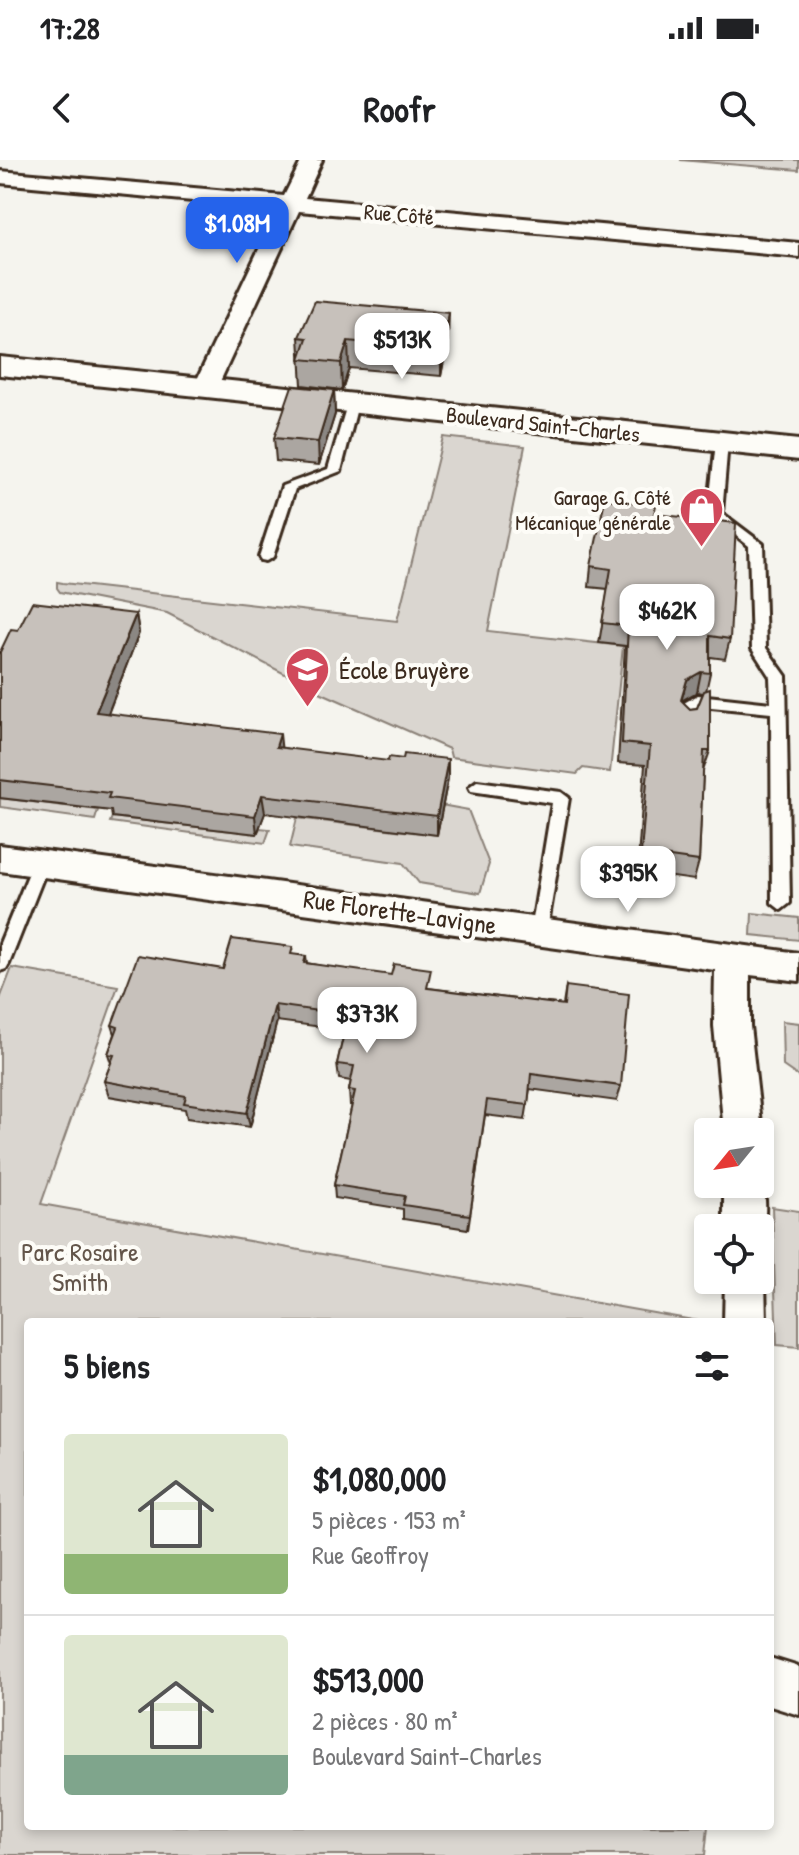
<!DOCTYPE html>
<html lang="fr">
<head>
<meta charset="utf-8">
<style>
	:root { --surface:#fff; --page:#f2f2f2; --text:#202124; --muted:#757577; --line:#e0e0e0; --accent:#2563eb }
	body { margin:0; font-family:"Patrick Hand",sans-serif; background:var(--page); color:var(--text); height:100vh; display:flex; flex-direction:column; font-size:30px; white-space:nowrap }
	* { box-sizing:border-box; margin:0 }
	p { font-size:26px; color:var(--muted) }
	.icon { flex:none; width:44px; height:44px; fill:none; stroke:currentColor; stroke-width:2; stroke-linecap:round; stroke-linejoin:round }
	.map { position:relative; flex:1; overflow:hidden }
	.sheet { position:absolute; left:24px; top:1158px; width:750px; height:512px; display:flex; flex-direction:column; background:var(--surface); border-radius:8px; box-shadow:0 4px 12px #0003 }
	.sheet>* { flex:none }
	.needle { width:52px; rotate:240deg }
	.buttons { position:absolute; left:694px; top:958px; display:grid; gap:16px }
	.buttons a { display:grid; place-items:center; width:80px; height:80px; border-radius:8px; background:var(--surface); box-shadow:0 4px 12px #0003; font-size:40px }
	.price { position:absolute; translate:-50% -68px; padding:0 18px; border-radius:16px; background:#fff; color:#222; font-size:26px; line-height:52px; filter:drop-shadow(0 2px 4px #0008) }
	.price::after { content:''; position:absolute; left:50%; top:48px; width:24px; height:18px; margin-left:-12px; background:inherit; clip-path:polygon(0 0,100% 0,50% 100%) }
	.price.on { background:var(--accent); color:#fff }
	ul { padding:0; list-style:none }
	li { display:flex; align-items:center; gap:24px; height:200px; padding:0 40px }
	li+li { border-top:2px solid var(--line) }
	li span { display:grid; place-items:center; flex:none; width:224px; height:160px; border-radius:8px; color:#555 }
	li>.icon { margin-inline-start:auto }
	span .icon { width:96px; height:96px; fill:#fffc; stroke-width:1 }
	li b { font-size:34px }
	h2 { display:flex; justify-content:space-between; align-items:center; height:96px; padding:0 40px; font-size:34px }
	.status { display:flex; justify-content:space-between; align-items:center; height:56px; padding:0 40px; background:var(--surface); direction:ltr }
	.status svg { height:22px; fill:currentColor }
	header { display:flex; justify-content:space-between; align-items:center; height:104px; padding:0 40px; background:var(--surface); font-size:36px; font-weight:800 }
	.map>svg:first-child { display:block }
	.green { fill:#dad6d0; stroke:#8a8077; stroke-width:2 }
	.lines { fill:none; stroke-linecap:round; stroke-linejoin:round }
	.service-casing { stroke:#3b2a1e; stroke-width:6 }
	.minor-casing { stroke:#3b2a1e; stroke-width:6 }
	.tertiary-casing { stroke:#3b2a1e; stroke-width:6 }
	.service { fill:#fdfcf7; fill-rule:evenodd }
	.minor { fill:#fdfcf7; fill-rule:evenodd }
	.tertiary { fill:#fdfcf7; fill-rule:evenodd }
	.wall { fill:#aba6a1; stroke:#3b2a1e; stroke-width:2; fill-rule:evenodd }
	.shaded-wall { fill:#8b8783; stroke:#3b2a1e; stroke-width:2 }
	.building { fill:#c7c1bb; stroke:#3b2a1e; stroke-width:2 }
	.labels { text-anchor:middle; stroke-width:8; stroke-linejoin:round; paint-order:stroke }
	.far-street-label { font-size:22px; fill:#3b2a1e; stroke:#fdfcf7 }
	.far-poi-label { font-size:22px; fill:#3b2a1e; stroke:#fdfcf7; text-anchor:end }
	.poi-label { font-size:26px; fill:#3b2a1e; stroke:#fdfcf7; text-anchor:start }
	.street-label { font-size:26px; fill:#3b2a1e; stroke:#fdfcf7 }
	.park-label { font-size:26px; fill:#63554a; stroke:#fdfcf7 }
</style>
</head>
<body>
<div class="status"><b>17:28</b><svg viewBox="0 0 49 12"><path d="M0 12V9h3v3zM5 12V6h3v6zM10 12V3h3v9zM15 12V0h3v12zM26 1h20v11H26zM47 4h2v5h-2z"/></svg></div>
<header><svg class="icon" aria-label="back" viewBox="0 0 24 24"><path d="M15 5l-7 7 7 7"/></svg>Roofr<svg class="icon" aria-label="search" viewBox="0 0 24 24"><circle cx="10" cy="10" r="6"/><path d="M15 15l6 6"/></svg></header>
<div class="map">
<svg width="799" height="1695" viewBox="0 0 799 1695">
	<rect width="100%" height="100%" fill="#f5f4ee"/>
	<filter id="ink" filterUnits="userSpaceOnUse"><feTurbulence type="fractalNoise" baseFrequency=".0125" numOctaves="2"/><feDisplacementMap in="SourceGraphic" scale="16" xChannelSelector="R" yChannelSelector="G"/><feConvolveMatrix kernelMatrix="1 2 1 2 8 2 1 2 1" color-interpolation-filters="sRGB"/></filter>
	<g filter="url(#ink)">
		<path class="green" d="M 680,0 L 799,0 L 799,10 Z
			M 443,277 L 525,286 L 488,471 L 623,486 L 610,612 L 583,608 L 577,614 L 451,597 L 449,589 L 322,533 L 167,453 L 60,432 L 57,428 L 57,422 L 63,423 L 397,461 Z
			M 0,638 L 98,650 L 95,660 L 0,647 Z
			M 441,645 L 468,650 L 489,704 L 480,733 L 419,723 L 403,703 L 290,687 L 297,658 L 436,675 Z
			M 112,657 L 257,674 L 260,668 L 270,669 L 265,683 L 110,662 Z
			M 752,753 L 799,758 L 799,780 L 751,775 Z
			M 12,808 L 118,826 L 41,1044 L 704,1162 L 28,1162 L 28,1666 L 708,1666 L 705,1695 L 0,1695 L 0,839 Z
			M 782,861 L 799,863 L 799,917 L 783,906 Z
			M 772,1047 L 799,1051 L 799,1187 L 777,1185 Z"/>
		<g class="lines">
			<defs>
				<path id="service" d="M 348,241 L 358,244 L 341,311 L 295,329 L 273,397 L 266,401 L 261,400 L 259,397 L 282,326 L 328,309 Z
					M 722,278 L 728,282 L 722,353 L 763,384 L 766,488 L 786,516 L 790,743 L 781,750 L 772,743 L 771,553 L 701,546 L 696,549 L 692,565 L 687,566 L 679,561 L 684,543 L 698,535 L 771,543 L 770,517 L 752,489 L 749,386 L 708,354 L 716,282 Z
					M 477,621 L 561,632 L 569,638 L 546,776 L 534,776 L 531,771 L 552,643 L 471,631 L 469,627 Z
					M 41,697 L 49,703 L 9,804 L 6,809 L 0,811 L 0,783 L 33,703 Z"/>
				<path id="minor" d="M 302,0 L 322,0 L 305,38 L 799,83 L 799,97 L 299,51 L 217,228 L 205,235 L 193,228 L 278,49 L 0,23 L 0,11 L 284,36 Z
					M 0,685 L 799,793 L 799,821 L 750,815 L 750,866 L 762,972 L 760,977 L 760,972 L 724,972 L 714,866 L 715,810 L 0,711 Z
					M 760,1016 C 767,1032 767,1061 760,1077 L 760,1068 L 724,1068 L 724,1024 L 760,1024 Z
					M 760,1108 L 765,1120 L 766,1162 L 724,1162 L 725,1120 L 760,1120 Z
					M 770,1498 L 799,1507 L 799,1555 L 770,1546 Z"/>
				<path id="tertiary" d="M 0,197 L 799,280 L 799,300 L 0,215 Z"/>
			</defs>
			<use href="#service" class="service-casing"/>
			<use href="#minor" class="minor-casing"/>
			<use href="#tertiary" class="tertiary-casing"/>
			<use href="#service" class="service"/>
			<use href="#minor" class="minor"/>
			<use href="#tertiary" class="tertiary"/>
		</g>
		<path class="wall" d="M 299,177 L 448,179 L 441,216 L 349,208 L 342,230 L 302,225 Z
			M 334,230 L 335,254 L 319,305 L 276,301 L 274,278 Z
			M 654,354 L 730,479 L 725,499 L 710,497 L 710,513 L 706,531 L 710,591 L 703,611 L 699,701 L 694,720 L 637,712 L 645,605 L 618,603 L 625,486 L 599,483 L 608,429 L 589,427 L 591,406 ZM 697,532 L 703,533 L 697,548 L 690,549 L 682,542 L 683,540 Z
			M 136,454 L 139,473 L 108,554 L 282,588 L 448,618 L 437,675 L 265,653 L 257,674 L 112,657 L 111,651 L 0,638 L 0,492 L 18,470 Z
			M 294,795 L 306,796 L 307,803 L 429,828 L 563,845 L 566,826 L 621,926 L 617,941 L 530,929 L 525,960 L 485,955 L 468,1069 L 403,1059 L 403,1049 L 335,1038 L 334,1025 L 352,945 L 350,945 L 349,930 L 351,921 L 339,919 L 337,904 L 345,870 L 277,861 L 250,967 L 187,958 L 185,949 L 109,936 L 104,921 L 111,903 L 108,894 L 115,874 L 112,865 L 223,809 Z"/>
		<path class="shaded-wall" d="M 449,153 L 448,179 L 441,216 L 441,190 Z
			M 348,181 L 349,208 L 342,230 L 341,203 Z
			M 334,230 L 335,254 L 319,305 L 318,282 Z
			M 136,454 L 139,473 L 101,571 L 96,552 Z
			M 701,512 L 697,532 L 683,540 L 676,560 L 687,520 Z
			M 280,574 L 282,593 L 276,587 Z
			M 448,599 L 448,618 L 437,675 L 437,656 Z
			M 262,635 L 265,653 L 257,674 L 255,656 Z
			M 275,845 L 277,861 L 250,967 L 247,953 Z"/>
		<path class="building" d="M 315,141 L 449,153 L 441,190 L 348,181 L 341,203 L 300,199 L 307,178 L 299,177 Z
			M 292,226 L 334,230 L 318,282 L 274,278 Z
			M 605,339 L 656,345 L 654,354 L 736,363 L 730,479 L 710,476 L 710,513 L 701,512 L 687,520 L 681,540 L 690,549 L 697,548 L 704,531 L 710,529 L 710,591 L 704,591 L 699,701 L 641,693 L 650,586 L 622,583 L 628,466 L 602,463 L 611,409 L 591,406 Z
			M 32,442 L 136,454 L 96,552 L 280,574 L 276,587 L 388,601 L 389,597 L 403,599 L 404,594 L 448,599 L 437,656 L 262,635 L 255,656 L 108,638 L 110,633 L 0,620 L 0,492 L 11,469 L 18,470 Z
			M 232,779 L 293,787 L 291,794 L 306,796 L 304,803 L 391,815 L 394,804 L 431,809 L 427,828 L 564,845 L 566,826 L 629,834 L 621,926 L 531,914 L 528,945 L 487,940 L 470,1055 L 403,1045 L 405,1036 L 334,1025 L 355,931 L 349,930 L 354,906 L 337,904 L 348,855 L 275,845 L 247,953 L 184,943 L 186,936 L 104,921 L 114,895 L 108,894 L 118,867 L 112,865 L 138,795 L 223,809 Z"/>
	</g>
	<defs>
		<symbol id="shop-pin" viewBox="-11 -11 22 30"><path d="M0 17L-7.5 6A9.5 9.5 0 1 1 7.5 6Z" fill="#d1495b" stroke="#fdfcf7"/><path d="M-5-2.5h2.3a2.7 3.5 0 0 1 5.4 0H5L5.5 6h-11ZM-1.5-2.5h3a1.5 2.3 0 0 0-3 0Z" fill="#fff"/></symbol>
		<symbol id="school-pin" viewBox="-11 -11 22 30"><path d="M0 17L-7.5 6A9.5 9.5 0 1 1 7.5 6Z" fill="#d1495b" stroke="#fdfcf7"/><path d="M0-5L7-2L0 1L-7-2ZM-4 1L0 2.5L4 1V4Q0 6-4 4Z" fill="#fff"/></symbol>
	</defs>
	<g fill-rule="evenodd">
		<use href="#shop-pin" x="676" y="324" width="51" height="69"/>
		<use href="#school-pin" x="282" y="484" width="51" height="69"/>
	</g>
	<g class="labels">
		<g class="far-street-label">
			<text transform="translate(399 54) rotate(5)" y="8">Rue Côté</text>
			<text transform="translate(543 264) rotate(6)" y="8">Boulevard Saint-Charles</text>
		</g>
		<g class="far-poi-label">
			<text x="671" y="345">Garage G. Côté<tspan x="671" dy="25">Mécanique générale</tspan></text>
		</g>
		<g class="poi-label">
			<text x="339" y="519">École Bruyère</text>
		</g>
		<g class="street-label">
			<text transform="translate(400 752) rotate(8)" y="9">Rue Florette-Lavigne</text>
		</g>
		<g class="park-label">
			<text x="80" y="1101">Parc Rosaire<tspan x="80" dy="30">Smith</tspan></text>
		</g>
	</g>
</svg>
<div class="buttons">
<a><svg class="needle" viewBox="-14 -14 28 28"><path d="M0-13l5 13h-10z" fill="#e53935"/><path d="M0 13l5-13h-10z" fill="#757577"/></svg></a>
<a><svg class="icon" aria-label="locate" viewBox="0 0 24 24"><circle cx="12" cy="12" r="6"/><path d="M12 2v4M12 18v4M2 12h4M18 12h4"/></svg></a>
</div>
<b class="price on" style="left:237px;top:105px">$1.08M</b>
<b class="price" style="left:402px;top:221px">$513K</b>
<b class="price" style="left:667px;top:492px">$462K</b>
<b class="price" style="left:628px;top:754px">$395K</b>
<b class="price" style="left:367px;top:895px">$373K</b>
<section class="sheet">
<h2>5 biens<svg class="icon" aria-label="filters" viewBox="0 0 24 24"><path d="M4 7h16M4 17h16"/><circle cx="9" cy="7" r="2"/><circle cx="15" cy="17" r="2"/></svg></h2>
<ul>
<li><span style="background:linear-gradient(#dfe7d0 75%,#8fb573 0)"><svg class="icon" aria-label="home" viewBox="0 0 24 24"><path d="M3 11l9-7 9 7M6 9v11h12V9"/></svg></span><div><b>$1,080,000</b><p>5 pièces · 153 m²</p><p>Rue Geoffroy</p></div></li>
<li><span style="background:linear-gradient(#dfe7d0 75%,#7fa58c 0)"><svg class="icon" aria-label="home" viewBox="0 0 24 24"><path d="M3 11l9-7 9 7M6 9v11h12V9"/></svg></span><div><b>$513,000</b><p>2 pièces · 80 m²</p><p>Boulevard Saint-Charles</p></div></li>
</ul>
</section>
</div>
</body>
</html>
